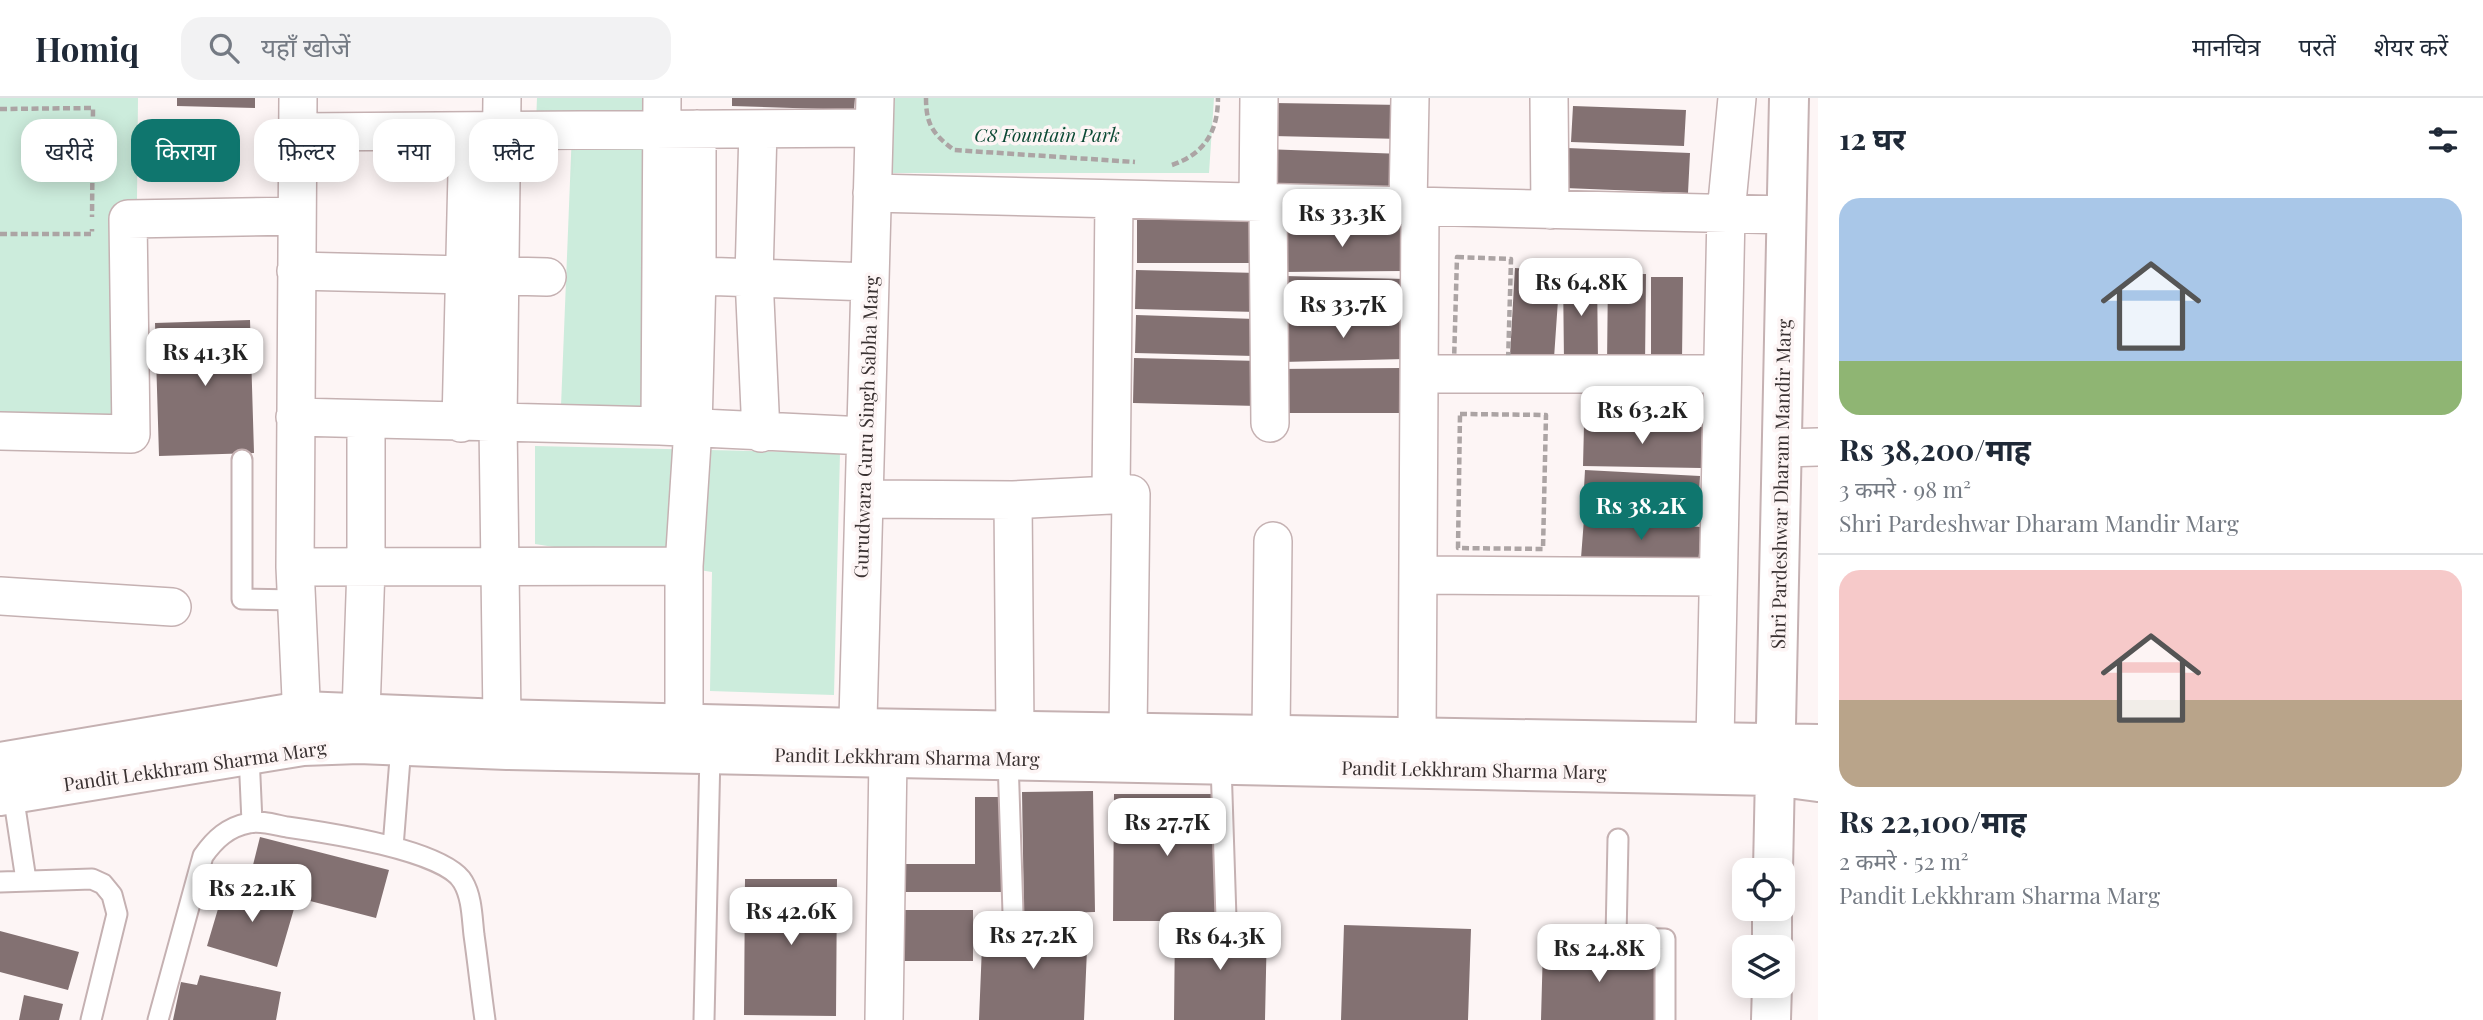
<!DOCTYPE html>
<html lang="hi">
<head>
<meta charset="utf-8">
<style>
	:root { --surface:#fff; --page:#f2f2f3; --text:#1f2937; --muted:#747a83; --line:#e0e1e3; --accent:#0f766e }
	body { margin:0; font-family:"Playfair Display","Noto Sans Devanagari",serif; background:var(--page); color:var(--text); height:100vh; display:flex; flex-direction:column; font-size:26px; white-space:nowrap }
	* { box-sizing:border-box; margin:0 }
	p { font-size:23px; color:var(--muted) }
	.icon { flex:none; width:38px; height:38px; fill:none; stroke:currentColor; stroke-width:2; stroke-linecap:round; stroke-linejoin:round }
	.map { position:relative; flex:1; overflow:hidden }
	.drawer { display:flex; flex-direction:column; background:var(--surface); width:665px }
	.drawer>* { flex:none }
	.hud { position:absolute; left:21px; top:21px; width:665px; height:63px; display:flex; gap:14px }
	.controls { position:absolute; left:1732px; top:760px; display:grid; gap:14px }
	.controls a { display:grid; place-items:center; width:63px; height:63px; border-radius:14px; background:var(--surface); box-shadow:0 4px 18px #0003; font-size:35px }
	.price { position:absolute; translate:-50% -60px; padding:0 16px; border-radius:14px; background:#fff; color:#222; font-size:23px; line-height:46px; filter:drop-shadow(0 2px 4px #0008) }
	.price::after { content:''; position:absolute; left:50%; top:42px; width:21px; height:16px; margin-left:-10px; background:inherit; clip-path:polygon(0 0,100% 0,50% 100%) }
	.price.on { background:var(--accent); color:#fff }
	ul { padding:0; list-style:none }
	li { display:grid; align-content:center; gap:14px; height:371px; padding:0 21px }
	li+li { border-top:2px solid var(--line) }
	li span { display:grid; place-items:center; height:217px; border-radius:21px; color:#555 }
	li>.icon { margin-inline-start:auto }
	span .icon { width:126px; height:126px; fill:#fffc; stroke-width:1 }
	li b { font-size:30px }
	h2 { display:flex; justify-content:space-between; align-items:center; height:84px; padding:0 21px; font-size:30px }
	.tag { padding:0 24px; border-radius:21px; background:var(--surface); box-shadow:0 4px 18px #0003; font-size:24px; line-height:63px }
	.tag.on { background:var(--accent); color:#fff }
	header { display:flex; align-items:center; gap:42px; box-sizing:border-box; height:98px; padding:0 35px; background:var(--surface); border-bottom:2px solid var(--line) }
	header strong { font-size:33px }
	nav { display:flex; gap:38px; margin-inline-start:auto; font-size:24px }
	.search { width:490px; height:63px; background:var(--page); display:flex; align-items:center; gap:18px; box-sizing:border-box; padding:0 24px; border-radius:21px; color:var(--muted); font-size:26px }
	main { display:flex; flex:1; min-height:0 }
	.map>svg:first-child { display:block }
	.green { fill:#ccecdc }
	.building { fill:#837172 }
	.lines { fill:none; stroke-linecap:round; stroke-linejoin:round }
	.service-casing { stroke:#c5b1b2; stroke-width:23 }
	.minor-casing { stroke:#c5b1b2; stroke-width:40 }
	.secondary-casing { stroke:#c5b1b2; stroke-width:42 }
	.path { stroke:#aca4a4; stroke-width:4.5; stroke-dasharray:7 3.5; stroke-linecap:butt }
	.service { stroke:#fff; stroke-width:19 }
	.minor { stroke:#fff; stroke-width:37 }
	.secondary { stroke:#fff; stroke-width:38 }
	.labels { text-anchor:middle; stroke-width:7; stroke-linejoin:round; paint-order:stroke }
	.park-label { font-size:19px; font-style:italic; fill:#0b4934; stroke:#fdf5f5 }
	.street-label { font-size:19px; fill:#393131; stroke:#fdf5f5 }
</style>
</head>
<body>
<header>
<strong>Homiq</strong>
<div class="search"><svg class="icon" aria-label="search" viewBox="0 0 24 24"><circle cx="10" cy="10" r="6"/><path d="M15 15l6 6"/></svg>यहाँ खोजें</div>
<nav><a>मानचित्र</a><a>परतें</a><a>शेयर करें</a></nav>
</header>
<main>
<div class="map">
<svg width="1818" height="922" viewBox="0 0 1818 922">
	<rect width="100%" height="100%" fill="#fdf5f5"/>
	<path class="green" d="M 0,0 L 138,0 L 137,101 L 114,112 L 122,325 L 0,322 Z
		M 537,0 L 652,0 L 648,312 L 561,308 L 572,33 L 536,25 Z
		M 885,0 L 1214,0 L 1209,75 L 879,75 Z
		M 535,348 L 840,355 L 834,597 L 710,593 L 712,474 L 535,446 Z"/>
	<path class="building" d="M 177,0 L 255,0 L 255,10 L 177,8 Z
		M 732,0 L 855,0 L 854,12 L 732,8 Z
		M 1274,5 L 1403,7 L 1402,41 L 1273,38 Z
		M 1573,8 L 1686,12 L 1684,48 L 1571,44 Z
		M 1567,50 L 1690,55 L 1688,95 L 1565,90 Z
		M 1263,51 L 1403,56 L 1402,97 L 1261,92 Z
		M 1137,119 L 1258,119 L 1258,165 L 1137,165 Z
		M 1281,128 L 1403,128 L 1403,173 L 1281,174 Z
		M 1515,170 L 1560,173 L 1554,260 L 1510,257 Z
		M 1136,172 L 1258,175 L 1257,214 L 1135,211 Z
		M 1563,175 L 1597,175 L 1598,264 L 1564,264 Z
		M 1608,176 L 1646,176 L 1645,267 L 1607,267 Z
		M 1285,178 L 1406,181 L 1405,217 L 1284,214 Z
		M 1651,179 L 1683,179 L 1682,262 L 1651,262 Z
		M 1136,217 L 1255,221 L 1254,258 L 1135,255 Z
		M 1403,220 L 1405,261 L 1282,264 L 1281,223 Z
		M 250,222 L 254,355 L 159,358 L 155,225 Z
		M 1134,260 L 1259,263 L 1258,308 L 1133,305 Z
		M 1401,270 L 1401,315 L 1275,315 L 1275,271 Z
		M 1699,276 L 1700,322 L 1582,323 L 1582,277 Z
		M 1584,327 L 1702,329 L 1701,370 L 1583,368 Z
		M 1585,372 L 1700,378 L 1698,413 L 1583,408 Z
		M 1584,421 L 1701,429 L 1698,468 L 1581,460 Z
		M 1093,693 L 1095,814 L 1024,816 L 1022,694 Z
		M 1114,696 L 1221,696 L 1221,823 L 1113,823 Z
		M 975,699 L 1007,699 L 1006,794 L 894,794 L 895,766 L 975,766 Z
		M 260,739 L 389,772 L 376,820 L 248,787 Z
		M 745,781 L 837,781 L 836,918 L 744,917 Z
		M 226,784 L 296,804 L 277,869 L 207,848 Z
		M 892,812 L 973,812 L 973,863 L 893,863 Z
		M 983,823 L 1088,827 L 1084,922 L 979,922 Z
		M 1175,826 L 1267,827 L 1265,922 L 1174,922 Z
		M 1344,827 L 1471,831 L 1468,922 L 1341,922 Z
		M 0,833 L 79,854 L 68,892 L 0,874 Z
		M 1543,848 L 1657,851 L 1655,922 L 1541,922 Z
		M 200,877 L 281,894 L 276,922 L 173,922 L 181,884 L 197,887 Z
		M 24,897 L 63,906 L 59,922 L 19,922 Z"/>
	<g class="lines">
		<defs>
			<path id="service" d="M 242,362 L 242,501 L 296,502
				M 249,657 L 252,724
				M 1008,661 L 1013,815
				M 1221,666 L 1226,820
				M 13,696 L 26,782
				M 1618,741 L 1616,840 L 1665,841 L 1665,922
				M 393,749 L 401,648
				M 0,784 L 92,781 L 103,786 L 112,797 L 117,816 L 91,922
				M 158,922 L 203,758 C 215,741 228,729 249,725 C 260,722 276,727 287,729 C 323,734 445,752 463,784 C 472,799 472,820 474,837 C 478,865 481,894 485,922
				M 704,922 L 710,655"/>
			<path id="minor" d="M 298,0 L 295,469 L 303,644
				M 1549,0 L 1550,112
				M 758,31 L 754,179 L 761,335
				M 297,34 L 874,30
				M 872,95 L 1786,117
				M 1258,104 L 1259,0
				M 1268,105 L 1270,325
				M 1408,108 L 1410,0
				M 296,173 L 547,179
				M 671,177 L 870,184
				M 1419,276 L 1722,276
				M 295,319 L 660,328 L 865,338
				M 461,325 L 468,33
				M 660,328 L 662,0
				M 0,333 L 131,336 L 128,121 L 296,118
				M 1783,350 L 1818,349
				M 1111,395 L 1114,101
				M 864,401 L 1013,402 L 1131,396 L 1128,634
				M 1013,402 L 1015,632
				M 295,469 L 684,468
				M 1418,477 L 1718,479
				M 0,498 L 172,509
				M 361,614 L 366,469 L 366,322
				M 502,621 L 498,325 L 502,0
				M 684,625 L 684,468 L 693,330 L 697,177 L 697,31
				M 1271,636 L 1273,443
				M 1417,638 L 1420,108
				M 1715,643 L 1726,115 L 1737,0
				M 857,658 L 875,0
				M 884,922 L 888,658"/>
			<path id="secondary" d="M 0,664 L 302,613 L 502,621 L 858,630 L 1818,646
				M 0,698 L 303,648 L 359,646 L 507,652 L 1773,678 L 1818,684
				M 1773,772 L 1789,0
				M 1772,849 L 1772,810
				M 1771,922 L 1772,887"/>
		</defs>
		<use href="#service" class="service-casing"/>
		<use href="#minor" class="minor-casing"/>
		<use href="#secondary" class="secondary-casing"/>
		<path class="path" d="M 926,0 C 926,27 933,36 954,52 L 1135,64
			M 0,11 L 93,10 L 92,119
			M 1172,67 C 1204,56 1218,34 1218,0
			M 0,136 L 92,136 L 92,131
			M 1457,159 L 1511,161 L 1508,265 L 1454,264 Z
			M 1460,316 L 1546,317 L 1543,451 L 1458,450 Z"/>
		<use href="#service" class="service"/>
		<use href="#minor" class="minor"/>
		<use href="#secondary" class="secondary"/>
	</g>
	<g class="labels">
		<g class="park-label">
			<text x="1047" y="44">C8 Fountain Park</text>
		</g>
		<g class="street-label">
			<text transform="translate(866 329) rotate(-88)" y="7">Gurudwara Guru Singh Sabha Marg</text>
			<text transform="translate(1781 386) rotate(-89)" y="7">Shri Pardeshwar Dharam Mandir Marg</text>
			<text transform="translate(907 659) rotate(1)" y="7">Pandit Lekkhram Sharma Marg</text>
			<text transform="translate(195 668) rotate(-8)" y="7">Pandit Lekkhram Sharma Marg</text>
			<text transform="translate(1474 672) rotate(1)" y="7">Pandit Lekkhram Sharma Marg</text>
		</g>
	</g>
</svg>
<div class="controls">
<a><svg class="icon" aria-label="locate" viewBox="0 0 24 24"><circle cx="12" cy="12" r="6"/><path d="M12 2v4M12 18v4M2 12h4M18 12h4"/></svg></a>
<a><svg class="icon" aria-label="layers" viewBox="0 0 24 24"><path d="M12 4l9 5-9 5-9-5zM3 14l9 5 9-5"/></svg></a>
</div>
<b class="price" style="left:1342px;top:151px">Rs 33.3K</b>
<b class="price" style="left:1581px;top:220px">Rs 64.8K</b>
<b class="price" style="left:1343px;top:242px">Rs 33.7K</b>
<b class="price" style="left:205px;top:290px">Rs 41.3K</b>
<b class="price" style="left:1642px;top:348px">Rs 63.2K</b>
<b class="price on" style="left:1641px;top:444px">Rs 38.2K</b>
<b class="price" style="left:1167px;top:760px">Rs 27.7K</b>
<b class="price" style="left:252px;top:826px">Rs 22.1K</b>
<b class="price" style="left:791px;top:849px">Rs 42.6K</b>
<b class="price" style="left:1033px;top:873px">Rs 27.2K</b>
<b class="price" style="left:1220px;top:874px">Rs 64.3K</b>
<b class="price" style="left:1599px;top:886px">Rs 24.8K</b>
<div class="hud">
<a class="tag">खरीदें</a>
<a class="tag on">किराया</a>
<a class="tag">फ़िल्टर</a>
<a class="tag">नया</a>
<a class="tag">फ़्लैट</a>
</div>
</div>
<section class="drawer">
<h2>12 घर<svg class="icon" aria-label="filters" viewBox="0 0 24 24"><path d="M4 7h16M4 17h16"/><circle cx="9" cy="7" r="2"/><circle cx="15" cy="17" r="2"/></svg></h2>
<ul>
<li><span style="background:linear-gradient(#a9c7e8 75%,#8fb573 0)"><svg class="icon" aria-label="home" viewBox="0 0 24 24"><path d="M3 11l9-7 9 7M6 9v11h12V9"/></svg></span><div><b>Rs 38,200/माह</b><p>3 कमरे · 98 m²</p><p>Shri Pardeshwar Dharam Mandir Marg</p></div></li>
<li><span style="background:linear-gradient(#f6c9c9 60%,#b9a48a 0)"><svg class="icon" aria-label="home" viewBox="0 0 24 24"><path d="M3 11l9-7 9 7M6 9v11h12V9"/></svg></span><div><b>Rs 22,100/माह</b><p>2 कमरे · 52 m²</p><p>Pandit Lekkhram Sharma Marg</p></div></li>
</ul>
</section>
</main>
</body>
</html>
